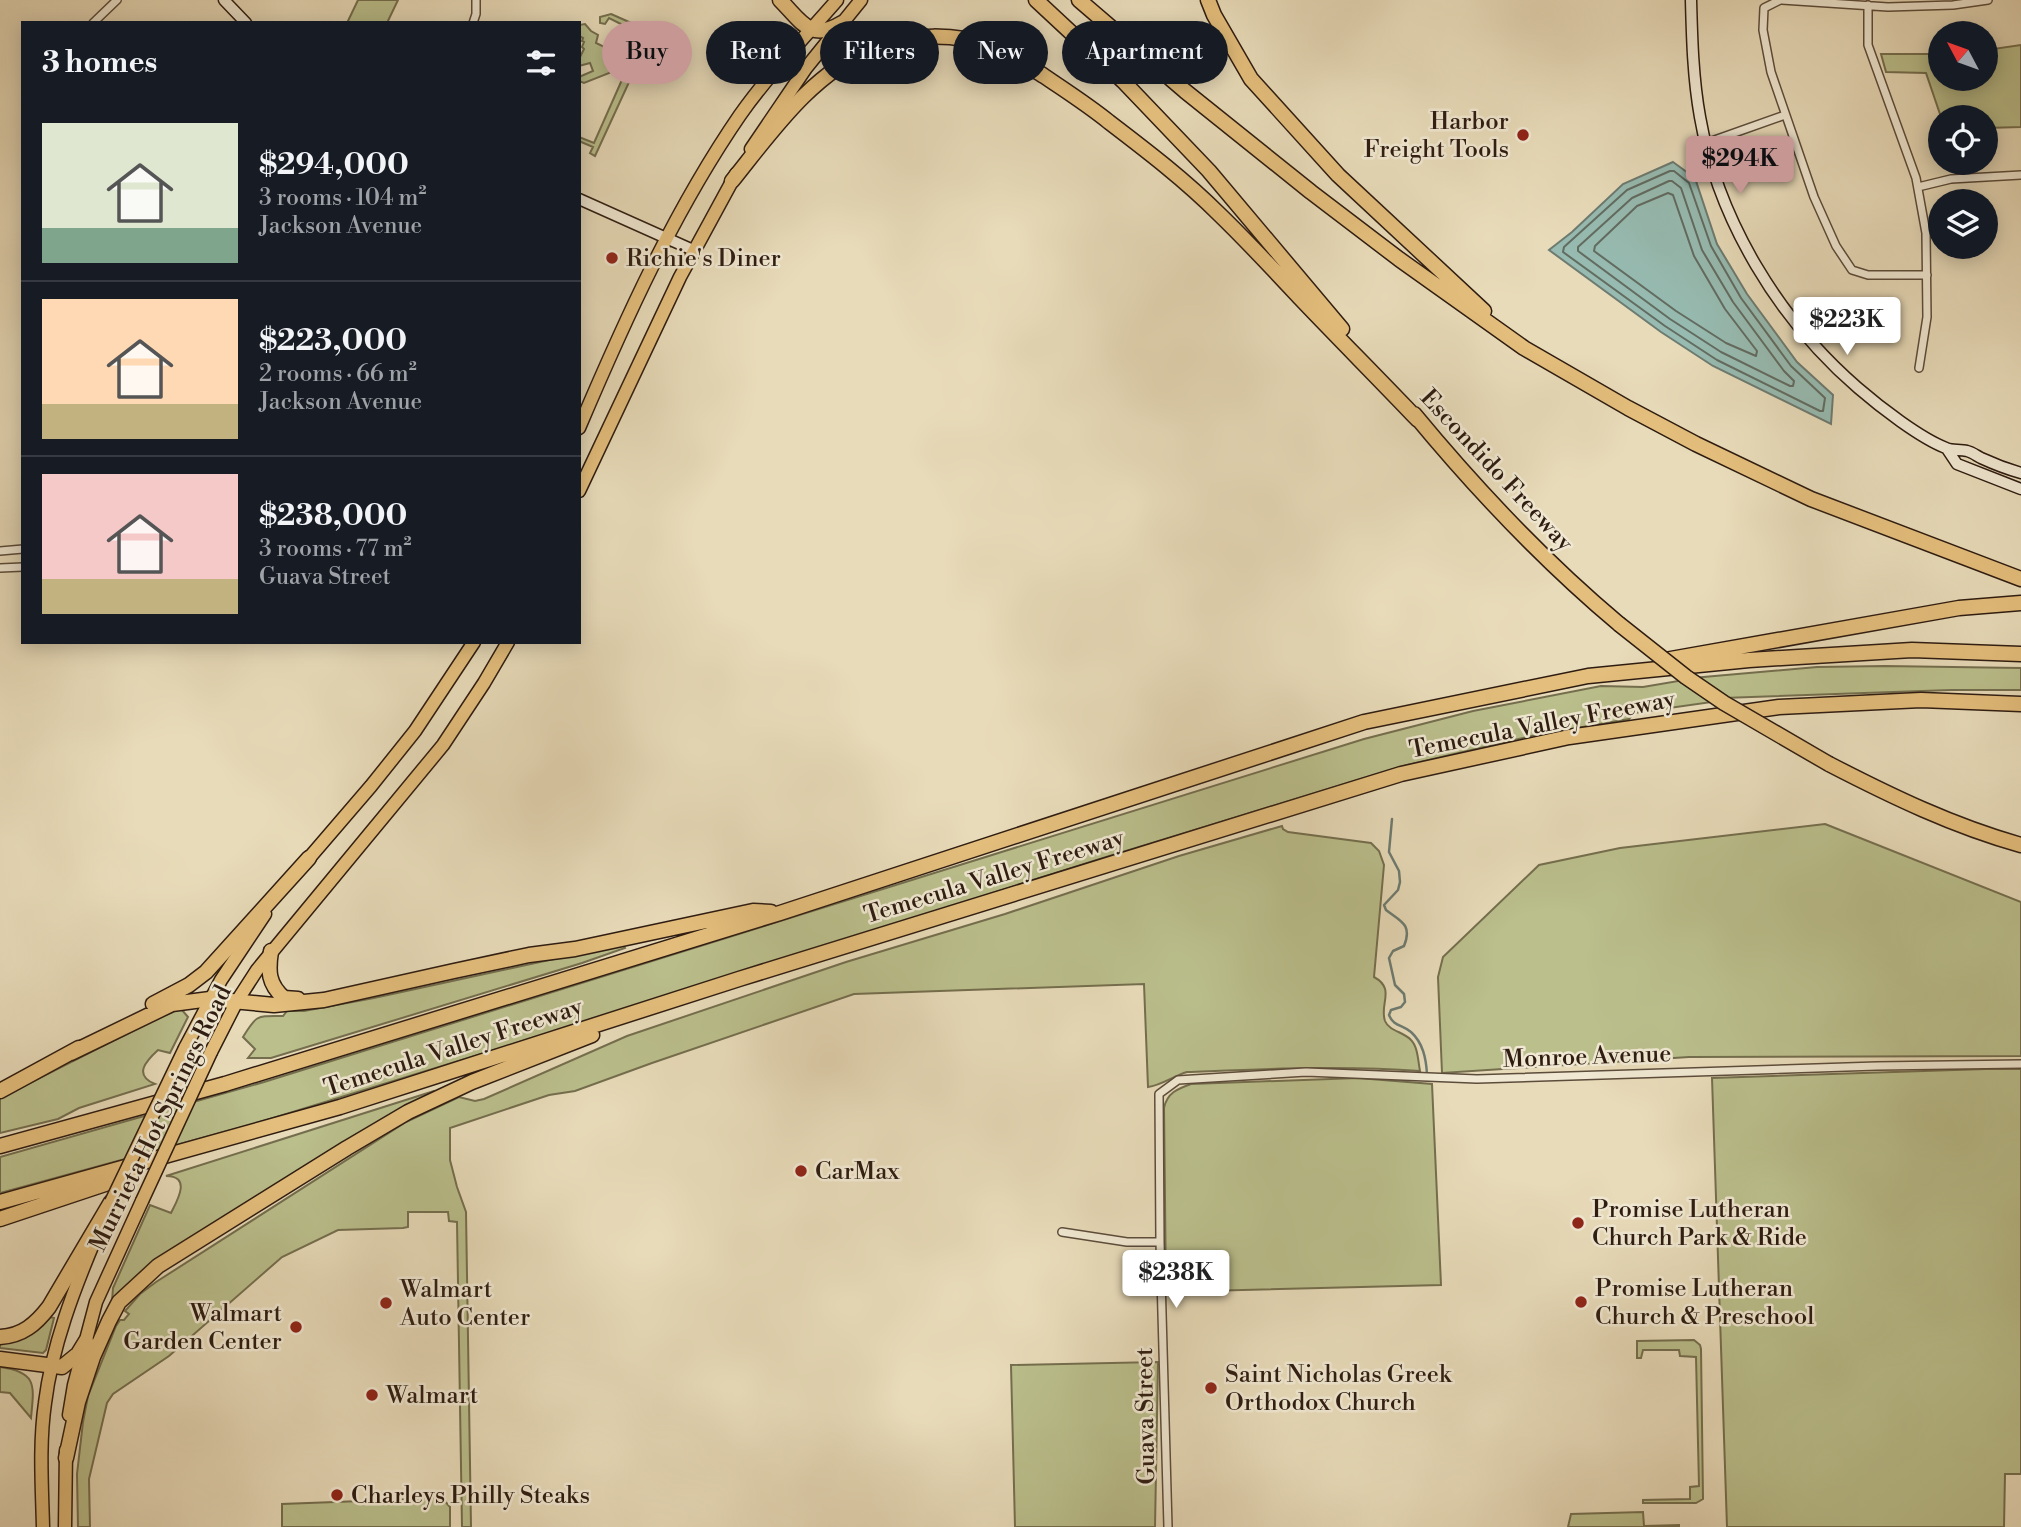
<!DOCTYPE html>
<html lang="en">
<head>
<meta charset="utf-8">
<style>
	:root { --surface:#171b24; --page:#20242c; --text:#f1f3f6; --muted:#9ea1a6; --line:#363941; --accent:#c59692 }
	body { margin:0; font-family:"Libre Bodoni",serif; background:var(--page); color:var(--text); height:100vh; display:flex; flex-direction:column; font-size:26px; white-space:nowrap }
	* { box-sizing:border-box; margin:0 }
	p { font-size:23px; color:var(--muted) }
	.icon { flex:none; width:38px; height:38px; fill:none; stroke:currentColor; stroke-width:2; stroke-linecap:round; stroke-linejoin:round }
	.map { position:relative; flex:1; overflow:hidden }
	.details { position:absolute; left:21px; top:21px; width:560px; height:623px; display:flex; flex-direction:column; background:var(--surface); border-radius:0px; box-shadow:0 4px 18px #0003 }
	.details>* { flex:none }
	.guide { position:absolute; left:602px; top:21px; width:665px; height:63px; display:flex; gap:14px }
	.needle { width:46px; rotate:311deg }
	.fabs { position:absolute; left:1928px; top:21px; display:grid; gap:14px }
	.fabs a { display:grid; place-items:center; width:70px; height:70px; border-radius:50%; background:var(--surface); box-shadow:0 4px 18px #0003; font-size:35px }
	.price { position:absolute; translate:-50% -60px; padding:0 16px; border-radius:7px; background:#fff; color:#222; font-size:23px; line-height:46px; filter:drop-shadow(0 2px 4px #0008) }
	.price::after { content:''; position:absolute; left:50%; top:42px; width:21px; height:16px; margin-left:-10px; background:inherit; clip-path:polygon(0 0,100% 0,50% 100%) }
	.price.active { background:var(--accent); color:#111 }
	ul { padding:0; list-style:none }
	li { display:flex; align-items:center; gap:21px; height:175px; padding:0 21px }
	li+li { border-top:2px solid var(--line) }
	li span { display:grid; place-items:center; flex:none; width:196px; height:140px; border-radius:0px; color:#555 }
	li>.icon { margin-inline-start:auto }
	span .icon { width:84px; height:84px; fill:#fffc; stroke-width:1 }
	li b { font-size:30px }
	h2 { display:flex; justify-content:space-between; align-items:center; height:84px; padding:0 21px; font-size:30px }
	.tag { padding:0 24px; border-radius:32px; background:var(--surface); box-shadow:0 4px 18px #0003; font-size:24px; line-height:63px }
	.tag.active { background:var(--accent); color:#111 }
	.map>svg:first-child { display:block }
	.green { fill:#babf8c; stroke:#746e4e; stroke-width:2 }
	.water { fill:#97bbb1; stroke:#6d7b71; stroke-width:2 }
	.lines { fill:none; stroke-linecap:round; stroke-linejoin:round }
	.shore { stroke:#626c61; stroke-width:2 }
	.stream { stroke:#6d7b71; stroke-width:2.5 }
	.minor-casing { stroke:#5c4c3b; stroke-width:10 }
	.secondary-casing { stroke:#2e1c11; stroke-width:13 }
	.primary-casing { stroke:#2e1c11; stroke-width:15 }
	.motorway-casing { stroke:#2e1c11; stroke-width:17 }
	.minor { stroke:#f0e8d2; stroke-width:7 }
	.secondary { stroke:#f0e8d2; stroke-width:10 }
	.primary { stroke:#e4be7c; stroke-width:12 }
	.motorway { stroke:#e4be7c; stroke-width:14 }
	.primary-bridge-casing { stroke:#2e1c11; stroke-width:15; stroke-linecap:butt }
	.motorway-bridge-casing { stroke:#2e1c11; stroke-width:17; stroke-linecap:butt }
	.primary-bridge { stroke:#e4be7c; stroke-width:12 }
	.motorway-bridge { stroke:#e4be7c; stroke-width:14 }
	.poi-dot { fill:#8f2418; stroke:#f0e8d2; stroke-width:2.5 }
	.labels { text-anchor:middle; stroke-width:5; stroke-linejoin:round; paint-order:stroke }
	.poi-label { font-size:24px; fill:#2e1c11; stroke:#f0e8d2; text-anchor:start }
	.street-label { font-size:24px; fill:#2e1c11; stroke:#f0e8d2 }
</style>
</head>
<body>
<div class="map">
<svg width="2021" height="1527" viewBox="0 0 2021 1527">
	<rect width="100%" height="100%" fill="#e8dbb9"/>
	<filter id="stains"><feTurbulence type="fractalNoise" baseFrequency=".00286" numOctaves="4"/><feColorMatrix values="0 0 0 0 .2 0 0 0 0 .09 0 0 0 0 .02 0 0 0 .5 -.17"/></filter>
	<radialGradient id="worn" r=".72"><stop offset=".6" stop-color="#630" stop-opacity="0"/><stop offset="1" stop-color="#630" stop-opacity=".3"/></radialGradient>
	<path class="green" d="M 358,0 L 398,0 L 387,23 L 347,23 Z
		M 611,14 L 652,32 L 658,39 L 655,46 L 647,43 L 595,156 L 590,153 L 593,147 L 579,141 L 579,137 L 594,143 L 625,73 L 619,69 L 584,83 L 579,81 L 579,77 L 593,71 L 590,63 L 579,66 L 579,59 L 584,49 L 582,47 L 584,42 L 582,41 L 583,38 L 579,36 L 579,25 L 585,24 L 591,31 L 598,35 L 596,43 L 633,61 L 645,36 L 609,18 L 605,24 L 600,23 L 600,17 Z
		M 2021,45 L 2021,127 L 1986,128 L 1986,117 L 1941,117 L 1926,73 L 1886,72 L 1881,54 L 1941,54 L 1941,79 L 1986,79 L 1986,50 Z
		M 1885,666 L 2021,668 L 2021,690 L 1951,690 L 1723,698 L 1692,678 L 1817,667 Z
		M 1684,680 L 1719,701 L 1634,713 L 1629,719 L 1536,735 L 1407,765 L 1103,858 L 672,995 L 257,1123 L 0,1193 L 0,1157 L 264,1082 L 1364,739 L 1473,711 L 1601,686 L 1643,687 Z
		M 1825,824 L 2021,902 L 2021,1056 L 1689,1057 L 1442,1073 L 1438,977 L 1443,957 L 1539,865 L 1620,848 Z
		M 1282,826 L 1283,829 L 1288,832 L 1371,843 L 1379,851 L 1384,865 L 1374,977 C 1396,989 1379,1004 1385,1021 C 1389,1031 1404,1032 1411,1040 C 1418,1047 1418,1061 1420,1071 C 1342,1065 1265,1069 1187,1072 C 1173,1076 1162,1085 1148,1087 L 1144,984 L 854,994 L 652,1063 L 575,1091 L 549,1095 L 450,1128 L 450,1160 L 457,1187 L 466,1212 L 471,1527 L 462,1527 L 457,1222 L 449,1221 L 448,1212 L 408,1212 L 408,1227 L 403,1228 L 338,1230 L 282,1257 L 169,1356 L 113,1394 L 107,1403 L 89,1479 L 90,1527 L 78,1527 L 77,1474 L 83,1422 L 88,1396 L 116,1326 L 120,1320 L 124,1320 L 129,1314 L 125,1311 L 140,1294 L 156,1282 L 406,1122 L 459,1097 L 475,1101 L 484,1099 L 627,1036 L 846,962 L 1005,914 L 1179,856 Z
		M 623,944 L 625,948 L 582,963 L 271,1058 L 248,1058 L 255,1049 L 243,1037 C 257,1014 257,1016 283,1016 L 287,1011 L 304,1011 L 374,998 Z
		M 177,1010 L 182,1010 L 188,1017 L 170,1053 L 158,1050 C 146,1061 133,1075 155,1084 L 79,1108 L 58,1119 L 0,1133 L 0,1098 L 158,1018 Z
		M 1986,1069 L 2021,1069 L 2021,1474 L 2005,1474 L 2004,1527 L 1727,1527 L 1712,1078 Z
		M 1358,1078 L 1432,1084 L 1441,1285 L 1166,1292 L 1164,1108 C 1167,1093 1177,1089 1191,1084 Z
		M 434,1091 L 435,1093 L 112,1301 L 113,1288 L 150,1205 L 171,1213 C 177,1201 192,1176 166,1176 Z
		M 50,1317 L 54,1318 L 46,1350 L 43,1353 L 0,1348 L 0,1342 C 20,1337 37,1335 50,1317 Z
		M 1694,1340 L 1700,1345 L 1701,1349 L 1703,1499 L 1696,1503 L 1643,1503 L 1643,1500 L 1690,1499 L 1690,1487 L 1699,1486 L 1696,1357 L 1680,1356 L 1679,1350 L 1643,1350 L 1641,1358 L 1637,1358 L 1637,1341 Z
		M 1158,1362 L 1155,1527 L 1015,1527 L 1011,1365 Z
		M 0,1367 C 38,1372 34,1386 31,1418 L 10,1393 L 0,1392 Z
		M 442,1498 L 450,1507 L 450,1527 L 282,1527 L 282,1504 Z
		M 1643,1512 L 1644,1526 L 1679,1525 L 1679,1527 L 1568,1527 L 1571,1514 Z"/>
	<path class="water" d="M 1673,162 L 1695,178 L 1717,244 L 1747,294 L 1797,362 L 1833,395 L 1831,424 L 1713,366 L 1661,332 L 1549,250 L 1572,232 L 1623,184 Z"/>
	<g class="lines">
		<path class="shore" d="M 1670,171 L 1674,171 L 1689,183 L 1711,246 L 1741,298 L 1791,366 L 1825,398 L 1823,411 L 1820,411 L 1717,360 L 1665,326 L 1563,252 L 1564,247 L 1627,190 Z
			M 1669,181 L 1672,181 L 1681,188 L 1702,250 L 1733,302 L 1784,371 L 1794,381 L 1793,386 L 1790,386 L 1721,352 L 1670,319 L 1578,251 L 1578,247 L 1632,198 Z
			M 1668,193 L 1673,195 L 1694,256 L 1725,309 L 1757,351 L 1756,356 L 1726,343 L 1676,311 L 1594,251 L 1595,246 L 1637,206 Z"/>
		<path class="stream" d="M 1392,819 L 1389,852 L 1399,871 L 1400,882 L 1398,890 L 1384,905 L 1386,910 C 1400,921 1413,924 1404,946 L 1393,951 L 1389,958 L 1395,985 L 1404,994 L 1405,1002 L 1401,1007 L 1391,1010 L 1389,1015 C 1393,1026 1403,1025 1411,1032 C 1423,1043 1426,1058 1427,1074"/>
		<defs>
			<path id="minor" d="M 1780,0 L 1764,8 L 1763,30 L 1771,72 L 1814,197 L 1836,246 L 1852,270 L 1868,275 L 1927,275
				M 1782,0 L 1888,7 L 1953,5 L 1988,0
				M 1868,5 L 1868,45 L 1916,178 L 1926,233 L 1927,317 L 1919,368
				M 93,23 L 117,0
				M 473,23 L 476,14 L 476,0
				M 1706,143 L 1785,115
				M 1918,187 L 1951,179 L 2021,175
				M 0,551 L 23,549
				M 0,568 L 23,567
				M 1062,1232 L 1127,1242 L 1160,1242
				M 1168,1527 L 1160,1242 L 1159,1094 L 1178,1080 L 1306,1072 L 1477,1079 L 1877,1066 L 2021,1064"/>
			<path id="secondary" d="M 224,0 L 246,23
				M 1691,0 C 1692,39 1693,78 1700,117 C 1718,220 1779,320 1858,388 C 1880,407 1920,438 1946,448 C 1952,451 1960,449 1967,451 C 1972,452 1977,456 1981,458 C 1994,464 2007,469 2021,473
				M 579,199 L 693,250
				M 1947,449 L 1957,464 L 2021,489"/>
			<path id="primary" d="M 751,149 L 806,68 L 861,0
				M 579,428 C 625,320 674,211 740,115 C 769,74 804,38 837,0
				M 579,491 L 680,277 L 736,174
				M 304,864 L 371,786 L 415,731 L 474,642
				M 185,1048 L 221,980 L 265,914
				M 211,1052 L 237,1001 L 257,970 L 443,745 L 484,683 L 508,642
				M 69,1415 L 74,1385 L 96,1302 L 142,1201
				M 43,1527 C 42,1486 39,1444 45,1403 C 52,1346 74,1289 96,1237
				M 65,1527 L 66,1450"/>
			<path id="motorway" d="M 780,0 C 802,22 810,42 842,23
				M 1036,0 L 1123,81 L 1209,171 L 1342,329
				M 1079,0 L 1185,91 L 1311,192 L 1399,259 L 1524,348 L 1628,408 L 1696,444 L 1811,499 L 2021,579
				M 1208,0 L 1214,15 L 1251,79 L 1338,175 L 1484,311
				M 732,181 C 772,131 813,72 874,48 C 910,33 957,33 993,47 C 1011,54 1028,66 1044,76 C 1066,91 1088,105 1109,122 C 1147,151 1185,180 1219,214 C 1247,241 1273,269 1300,298 C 1339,339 1379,379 1418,420
				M 1414,414 C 1476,489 1544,561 1619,624
				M 1665,660 L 1959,608 L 2021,603
				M 1829,764 C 1891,796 1953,826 2021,845
				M 271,951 C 268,971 268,984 284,998 L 298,999
				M 153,1004 L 189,985 L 206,972 L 309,858
				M 71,1053 L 172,1004 L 210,999 L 274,1005 L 324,1000 L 454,971 L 529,955 L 575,949 L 753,911 L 771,912
				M 0,1091 L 79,1048
				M 0,1146 L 225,1084 L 780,913 L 1364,722 L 1588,676 L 1749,660 L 1912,650 L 2021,654
				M 0,1202 L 340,1107 L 739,979 L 1401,774 L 1569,737 L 1779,707 L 1921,700 L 2021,704
				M 0,1219 L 132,1175
				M 0,1337 C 22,1336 36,1324 49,1307 L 111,1202
				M 0,1359 L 62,1367 L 78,1354 L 86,1341
				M 66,1458 L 78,1402 L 93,1357 L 109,1321 L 119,1302 L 158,1266 L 347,1148 L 408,1112 L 472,1082 L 592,1035"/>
		</defs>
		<use href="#minor" class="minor-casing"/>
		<use href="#secondary" class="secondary-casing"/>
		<use href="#primary" class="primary-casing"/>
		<use href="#motorway" class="motorway-casing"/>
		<use href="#minor" class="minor"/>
		<use href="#secondary" class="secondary"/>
		<use href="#primary" class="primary"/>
		<use href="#motorway" class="motorway"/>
		<defs>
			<path id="primary-bridge" d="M 142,1201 L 211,1052
				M 111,1202 L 185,1048"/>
			<path id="motorway-bridge" d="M 1619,624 L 1686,677 L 1724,703 L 1829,764"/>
		</defs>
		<use href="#primary-bridge" class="primary-bridge-casing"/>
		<use href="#motorway-bridge" class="motorway-bridge-casing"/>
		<use href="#primary-bridge" class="primary-bridge"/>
		<use href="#motorway-bridge" class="motorway-bridge"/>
	</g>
	<g class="poi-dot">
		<circle cx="1523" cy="135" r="7"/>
		<circle cx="612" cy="258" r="7"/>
		<circle cx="801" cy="1171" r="7"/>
		<circle cx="1578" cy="1223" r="7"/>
		<circle cx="1581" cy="1302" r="7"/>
		<circle cx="386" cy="1303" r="7"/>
		<circle cx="296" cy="1327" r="7"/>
		<circle cx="1211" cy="1388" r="7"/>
		<circle cx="372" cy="1395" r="7"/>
		<circle cx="337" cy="1495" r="7"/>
	</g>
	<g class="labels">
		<g class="poi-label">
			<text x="1509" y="129" text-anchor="end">Harbor<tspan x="1509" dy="28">Freight Tools</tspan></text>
			<text x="626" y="266">Richie's Diner</text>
			<text x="815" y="1179">CarMax</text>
			<text x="1592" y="1217">Promise Lutheran<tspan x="1592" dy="28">Church Park &amp; Ride</tspan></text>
			<text x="1595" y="1296">Promise Lutheran<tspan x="1595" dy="28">Church &amp; Preschool</tspan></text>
			<text x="400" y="1297">Walmart<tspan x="400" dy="28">Auto Center</tspan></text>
			<text x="282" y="1321" text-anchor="end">Walmart<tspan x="282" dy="28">Garden Center</tspan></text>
			<text x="1225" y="1382">Saint Nicholas Greek<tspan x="1225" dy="28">Orthodox Church</tspan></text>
			<text x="386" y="1403">Walmart</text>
			<text x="351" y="1503">Charleys Philly Steaks</text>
		</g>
		<g class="street-label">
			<text transform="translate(1497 470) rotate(47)" y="8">Escondido Freeway</text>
			<text transform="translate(1542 724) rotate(-11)" y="8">Temecula Valley Freeway</text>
			<text transform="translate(994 876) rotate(-17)" y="8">Temecula Valley Freeway</text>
			<text transform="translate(453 1047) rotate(-18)" y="8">Temecula Valley Freeway</text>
			<text transform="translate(1587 1056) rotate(-2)" y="8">Monroe Avenue</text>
			<text transform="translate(160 1118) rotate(-64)" y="8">Murrieta Hot Springs Road</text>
			<text transform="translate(1145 1416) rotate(-91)" y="8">Guava Street</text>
		</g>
	</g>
	<rect width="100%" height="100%" filter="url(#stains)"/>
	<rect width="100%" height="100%" fill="url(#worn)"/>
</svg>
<div class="fabs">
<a><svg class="needle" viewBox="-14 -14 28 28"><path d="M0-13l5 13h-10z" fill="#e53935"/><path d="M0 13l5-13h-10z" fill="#9ea1a6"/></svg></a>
<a><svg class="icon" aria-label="locate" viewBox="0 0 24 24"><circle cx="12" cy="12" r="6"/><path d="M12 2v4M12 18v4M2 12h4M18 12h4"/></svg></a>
<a><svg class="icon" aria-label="layers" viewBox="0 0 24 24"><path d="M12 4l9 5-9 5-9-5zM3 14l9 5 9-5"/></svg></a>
</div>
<b class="price active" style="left:1740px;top:196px">$294K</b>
<b class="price" style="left:1847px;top:357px">$223K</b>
<b class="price" style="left:1176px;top:1310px">$238K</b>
<div class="guide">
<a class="tag active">Buy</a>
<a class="tag">Rent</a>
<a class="tag">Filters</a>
<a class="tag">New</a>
<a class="tag">Apartment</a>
</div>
<section class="details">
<h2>3 homes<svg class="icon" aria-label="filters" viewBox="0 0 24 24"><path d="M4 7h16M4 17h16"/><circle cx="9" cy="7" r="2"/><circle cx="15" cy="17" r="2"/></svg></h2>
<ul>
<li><span style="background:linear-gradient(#dfe7d0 75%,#7fa58c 0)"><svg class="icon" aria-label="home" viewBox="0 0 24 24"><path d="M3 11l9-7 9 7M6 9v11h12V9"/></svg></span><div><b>$294,000</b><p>3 rooms · 104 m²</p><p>Jackson Avenue</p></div></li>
<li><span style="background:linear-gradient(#ffd9b3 75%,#c2b280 0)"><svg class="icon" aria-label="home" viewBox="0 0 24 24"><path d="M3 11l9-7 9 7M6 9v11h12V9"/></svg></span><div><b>$223,000</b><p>2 rooms · 66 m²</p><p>Jackson Avenue</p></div></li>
<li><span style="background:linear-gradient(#f6c9c9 75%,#c2b280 0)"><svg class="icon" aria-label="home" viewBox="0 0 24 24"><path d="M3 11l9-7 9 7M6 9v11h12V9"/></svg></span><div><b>$238,000</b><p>3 rooms · 77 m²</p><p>Guava Street</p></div></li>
</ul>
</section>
</div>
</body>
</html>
